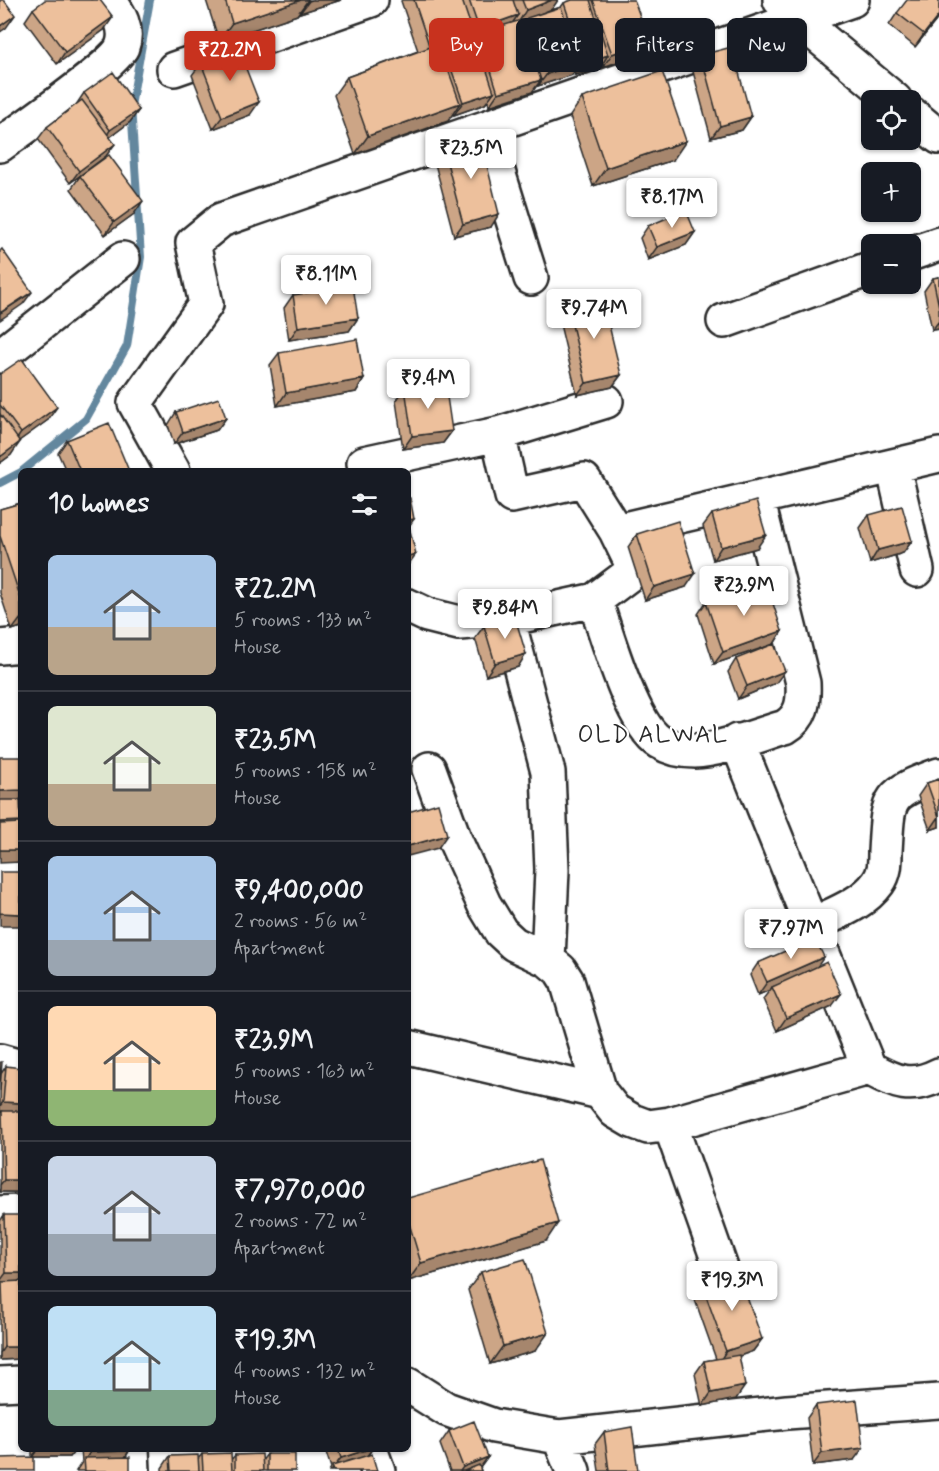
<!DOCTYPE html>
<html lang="en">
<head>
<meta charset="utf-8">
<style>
	:root { --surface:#171b24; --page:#242831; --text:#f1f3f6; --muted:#9ea1a6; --line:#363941; --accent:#c8321e }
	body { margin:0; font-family:Mynerve,sans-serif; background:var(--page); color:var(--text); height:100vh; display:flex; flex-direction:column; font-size:22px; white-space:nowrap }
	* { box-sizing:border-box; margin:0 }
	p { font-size:20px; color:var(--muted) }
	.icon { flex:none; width:33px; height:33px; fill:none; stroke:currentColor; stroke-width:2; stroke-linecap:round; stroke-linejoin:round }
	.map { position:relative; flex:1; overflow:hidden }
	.drawer { position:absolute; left:18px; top:468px; width:393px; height:984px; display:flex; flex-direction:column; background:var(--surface); border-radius:9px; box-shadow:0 2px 4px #0004 }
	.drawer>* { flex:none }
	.guide { position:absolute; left:429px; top:18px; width:420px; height:54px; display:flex; gap:12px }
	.buttons { position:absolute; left:861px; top:90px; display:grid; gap:12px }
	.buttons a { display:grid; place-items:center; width:60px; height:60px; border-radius:9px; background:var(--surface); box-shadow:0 2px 4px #0004; font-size:30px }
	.price { position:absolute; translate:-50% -51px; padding:0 14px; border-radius:6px; background:#fff; color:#222; font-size:20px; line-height:39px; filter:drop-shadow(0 2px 3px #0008) }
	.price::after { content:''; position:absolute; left:50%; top:36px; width:18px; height:14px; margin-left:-9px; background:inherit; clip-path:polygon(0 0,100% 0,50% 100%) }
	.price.selected { background:var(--accent); color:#fff }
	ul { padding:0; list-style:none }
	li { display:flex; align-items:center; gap:18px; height:150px; padding:0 30px }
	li+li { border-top:2px solid var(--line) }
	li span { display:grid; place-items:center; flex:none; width:168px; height:120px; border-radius:9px; color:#555 }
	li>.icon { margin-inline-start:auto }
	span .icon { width:72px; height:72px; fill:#fffc; stroke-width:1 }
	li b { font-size:26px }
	h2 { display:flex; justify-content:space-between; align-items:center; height:72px; padding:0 30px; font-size:26px }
	.chip { padding:0 21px; border-radius:9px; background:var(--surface); box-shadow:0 2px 4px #0004; font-size:21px; line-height:54px }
	.chip.selected { background:var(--accent); color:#fff }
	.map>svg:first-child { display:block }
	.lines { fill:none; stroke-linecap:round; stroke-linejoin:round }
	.stream { stroke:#64879e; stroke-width:8 }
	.street-casing { stroke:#2b2b2b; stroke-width:38 }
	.secondary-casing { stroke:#2b2b2b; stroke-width:38 }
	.street { stroke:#fff; stroke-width:33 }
	.secondary { stroke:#fff; stroke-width:33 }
	.wall { fill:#cca586; stroke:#2b2b2b; stroke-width:1.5 }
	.shaded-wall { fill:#a6866d; stroke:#2b2b2b; stroke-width:1.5 }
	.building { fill:#edc09c; stroke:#2b2b2b; stroke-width:1.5 }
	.labels { text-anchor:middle; stroke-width:4.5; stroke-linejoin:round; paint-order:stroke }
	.neighbourhood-label { font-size:24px; letter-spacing:1.5px; fill:#2b2b2b; stroke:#fff }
</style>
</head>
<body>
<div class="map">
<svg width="939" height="1471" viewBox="0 0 939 1471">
	<rect width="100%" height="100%" fill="#fff"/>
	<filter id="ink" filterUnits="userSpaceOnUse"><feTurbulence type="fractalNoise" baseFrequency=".0167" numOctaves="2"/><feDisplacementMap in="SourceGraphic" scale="12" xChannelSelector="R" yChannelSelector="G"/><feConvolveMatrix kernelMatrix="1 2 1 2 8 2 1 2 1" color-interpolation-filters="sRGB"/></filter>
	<g filter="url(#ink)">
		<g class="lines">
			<path class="stream" d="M 22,471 L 86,419 L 127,346 L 141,257 L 131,106 L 150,0
				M 0,483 L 21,472"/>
			<defs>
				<path id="street" d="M 174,69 L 371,0
					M 485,130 L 531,278
					M 0,145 C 21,130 115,64 122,47 C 129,29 119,14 109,0
					M 910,254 L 939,244
					M 724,321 L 872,268
					M 0,356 L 123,259
					M 498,434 L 512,496 L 584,480 L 616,531
					M 364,463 L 498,434 L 606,401
					M 893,466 L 917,570
					M 173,471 L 135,403 L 206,304 L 193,243 L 221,220 L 852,0
					M 595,600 L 635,570 L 616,531 L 939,455
					M 408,606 L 427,615 L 459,623 L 508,619 L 595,600 C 606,633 632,725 660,742 C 671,749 683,751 695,751 C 718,751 761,734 785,727 C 802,717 804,702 803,683 L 757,498
					M 508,620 L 548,772 L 552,870 L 548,960
					M 0,647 L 21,645
					M 737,741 L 869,1068 C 896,1083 911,1089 939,1075
					M 429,769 L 454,838 L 484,904 L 501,932 L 514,944 L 548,960 L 560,970 L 567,981 L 600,1092 L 615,1111 L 632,1121 L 648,1127 L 670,1124 L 869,1068
					M 812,925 C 834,914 863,904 878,883 C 885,873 885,864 885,852 C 888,797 886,794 939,775
					M 408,1047 L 600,1092
					M 0,1061 L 21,1067
					M 670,1124 L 721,1268
					M 0,1213 L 21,1212
					M 0,1384 L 21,1383
					M 408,1385 L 446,1409 L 494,1426 L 559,1437 L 787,1412 L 939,1401
					M 559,1437 L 573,1471
					M 132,1449 L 133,1471
					M 370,1449 L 378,1471"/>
				<path id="secondary" d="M 780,0 L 799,20 L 895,100
					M 910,113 L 939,137"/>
			</defs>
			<use href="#street" class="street-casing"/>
			<use href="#secondary" class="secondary-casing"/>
			<use href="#street" class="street"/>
			<use href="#secondary" class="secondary"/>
		</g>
		<path class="wall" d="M 206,0 L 341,0 L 300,13 L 300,12 L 297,15 L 219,41 Z
			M 402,0 L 558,0 L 552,9 L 533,17 L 561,7 L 564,3 L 572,0 L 634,0 L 640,54 L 603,67 L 602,64 L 600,68 L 575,75 L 574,72 L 572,75 L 538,86 L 537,85 L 532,92 L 489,106 L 488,101 L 485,104 L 454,115 L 453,113 L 448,121 L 355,154 L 334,95 L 347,77 L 418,51 L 401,1 Z
			M 939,0 L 939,17 L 915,47 L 889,25 L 897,13 Z
			M 33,9 L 104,30 L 57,64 L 25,21 Z
			M 701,55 L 751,117 L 742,130 L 711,138 L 692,68 Z
			M 201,63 L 250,115 L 213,129 L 192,75 Z
			M 84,93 L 139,110 L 130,122 L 110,137 L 106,156 L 70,183 L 38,139 L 47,127 L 76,105 Z
			M 582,98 L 673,160 L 593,186 L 570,116 Z
			M 443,147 L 491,227 L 454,236 L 434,160 Z
			M 80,176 L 134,214 L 105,235 L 71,189 Z
			M 648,226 L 695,232 L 686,245 L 648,260 L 640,238 Z
			M 939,277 L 939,329 L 932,330 L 924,291 L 933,278 Z
			M 293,295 L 358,318 L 349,331 L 289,340 L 284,308 Z
			M 567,304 L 621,375 L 612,387 L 577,395 L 558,316 Z
			M 279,353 L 364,379 L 356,392 L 277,406 L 270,365 Z
			M 0,374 L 48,420 L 19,441 L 11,455 L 0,463 Z
			M 405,388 L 452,431 L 443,443 L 403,449 L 396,401 Z
			M 176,412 L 226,418 L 217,430 L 174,444 L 168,425 Z
			M 67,440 L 129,471 L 66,471 L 58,453 Z
			M 21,503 L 21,627 L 12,630 L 0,593 L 0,509 Z
			M 712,514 L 757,548 L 713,560 L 703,526 Z
			M 869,515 L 912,541 L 903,553 L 870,563 L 860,528 Z
			M 637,534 L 686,587 L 645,600 L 628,547 Z
			M 706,602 L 782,631 L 774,644 L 714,664 L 698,614 Z
			M 484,626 L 518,667 L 486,676 L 475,638 Z
			M 736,659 L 776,683 L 738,699 L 728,672 Z
			M 939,779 L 939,827 L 930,830 L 918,796 L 927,783 Z
			M 758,963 L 818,966 L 832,1006 L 777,1031 L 763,999 L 770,990 L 758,995 L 750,975 Z
			M 0,1062 L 1,1074 L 6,1066 L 21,1192 L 0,1192 Z
			M 408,1198 L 546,1241 L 408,1281 Z
			M 4,1215 L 21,1359 L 0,1360 L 0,1221 Z
			M 481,1272 L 535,1351 L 490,1364 L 468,1290 Z
			M 702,1285 L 762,1339 L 753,1351 L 739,1356 L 736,1399 L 702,1406 L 695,1374 L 704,1361 L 716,1359 L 694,1297 Z
			M 816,1405 L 854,1460 L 813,1465 L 807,1418 Z
			M 449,1431 L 488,1457 L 480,1468 L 481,1471 L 450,1471 L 440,1444 Z
			M 604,1432 L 638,1471 L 599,1471 L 595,1444 Z
			M 32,1449 L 76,1449 L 70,1457 L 32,1457 Z
			M 81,1449 L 129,1449 L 129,1451 L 126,1457 L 130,1471 L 76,1471 L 82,1462 Z
			M 325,1449 L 372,1449 L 368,1455 L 377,1471 L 329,1471 L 331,1468 Z
			M 202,1454 L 231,1460 L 235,1455 L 262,1461 L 267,1454 L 295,1471 L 162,1471 L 162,1468 L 170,1456 L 198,1459 Z"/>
		<path class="shaded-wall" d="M 301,0 L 308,0 L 297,15 L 219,41 L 232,23 Z
			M 312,0 L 341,0 L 300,13 L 309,1 Z
			M 552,0 L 558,0 L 552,9 L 518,23 L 526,10 Z
			M 15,15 L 6,28 L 0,32 L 0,26 Z
			M 518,15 L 509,28 L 479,33 L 474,40 L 470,41 L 479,29 Z
			M 939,15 L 939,17 L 915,47 L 924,34 Z
			M 113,17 L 104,30 L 57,64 L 65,52 Z
			M 472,30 L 464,43 L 443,46 L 439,51 L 421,58 L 429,45 Z
			M 649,41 L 640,54 L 603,67 L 612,54 Z
			M 608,55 L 600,68 L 575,75 L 584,63 Z
			M 580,62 L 572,75 L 538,86 L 547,74 Z
			M 541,80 L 532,92 L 489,106 L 498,93 Z
			M 494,92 L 485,104 L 454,115 L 463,102 Z
			M 259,102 L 250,115 L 213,129 L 222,117 Z
			M 460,103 L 448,121 L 355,154 L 368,136 Z
			M 139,110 L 130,122 L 102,143 L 110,130 Z
			M 751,117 L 742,130 L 711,138 L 720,126 Z
			M 686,141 L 673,160 L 593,186 L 606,168 Z
			M 115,144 L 106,156 L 70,183 L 79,171 Z
			M 143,201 L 134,214 L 105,235 L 114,222 Z
			M 499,214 L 491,227 L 454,236 L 463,224 Z
			M 695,232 L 686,245 L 648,260 L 657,247 Z
			M 32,292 L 23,304 L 0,320 L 0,313 Z
			M 358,318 L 349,331 L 289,340 L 298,327 Z
			M 939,321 L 939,329 L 932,330 Z
			M 621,375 L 612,387 L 577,395 L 586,383 Z
			M 364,379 L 356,392 L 277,406 L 286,393 Z
			M 57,407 L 48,420 L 12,446 L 21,433 Z
			M 226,418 L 217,430 L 174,444 L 183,432 Z
			M 452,431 L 443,443 L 403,449 L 412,436 Z
			M 20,442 L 11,455 L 0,463 L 0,457 Z
			M 414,519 L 409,526 L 408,526 L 408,520 Z
			M 766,535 L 757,548 L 713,560 L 721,547 Z
			M 912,541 L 903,553 L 870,563 L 878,550 Z
			M 416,554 L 408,565 L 408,556 Z
			M 695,574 L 686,587 L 645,600 L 654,587 Z
			M 21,618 L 21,627 L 12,630 Z
			M 782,631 L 774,644 L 714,664 L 723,652 Z
			M 526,654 L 518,667 L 486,676 L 495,663 Z
			M 785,671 L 776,683 L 738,699 L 747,686 Z
			M 21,790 L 21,798 L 17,803 L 0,803 L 0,791 Z
			M 939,817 L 939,827 L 930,830 Z
			M 21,821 L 16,827 L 0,828 L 0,822 Z
			M 447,835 L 438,848 L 408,856 L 408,846 Z
			M 0,850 L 21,850 L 21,862 L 0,863 Z
			M 0,913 L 21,914 L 21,926 L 0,926 Z
			M 824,957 L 815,970 L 772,987 L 770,990 L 758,995 L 767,982 Z
			M 841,994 L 832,1006 L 777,1031 L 786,1018 Z
			M 3,1102 L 21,1103 L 21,1117 L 2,1111 L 0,1114 L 0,1106 Z
			M 4,1180 L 21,1180 L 21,1192 L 0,1192 L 0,1185 Z
			M 558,1223 L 546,1241 L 408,1281 L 421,1263 Z
			M 6,1273 L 21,1273 L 21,1285 L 2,1282 L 0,1285 L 0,1281 Z
			M 548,1333 L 535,1351 L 490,1364 L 503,1346 Z
			M 762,1339 L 753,1351 L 718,1364 L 726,1351 Z
			M 4,1347 L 21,1347 L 21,1359 L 0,1360 L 0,1353 Z
			M 745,1386 L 736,1399 L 702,1406 L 711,1393 Z
			M 863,1448 L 854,1460 L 813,1465 L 822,1453 Z
			M 38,1449 L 76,1449 L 70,1457 L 32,1457 Z
			M 369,1449 L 372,1449 L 364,1460 L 332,1470 L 341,1458 Z
			M 129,1451 L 121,1464 L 85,1460 L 90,1452 Z
			M 488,1457 L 479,1469 L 475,1471 L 460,1471 L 463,1467 Z"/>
		<path class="building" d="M 0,0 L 4,0 L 15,15 L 0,26 Z
			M 45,0 L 100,0 L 113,17 L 65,52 L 33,9 Z
			M 225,0 L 301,0 L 232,23 Z
			M 414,0 L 462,0 L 472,30 L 429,45 Z
			M 469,0 L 513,0 L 518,15 L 479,29 Z
			M 522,0 L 552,0 L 526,10 Z
			M 572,0 L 590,0 L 608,55 L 584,63 L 564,3 Z
			M 593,0 L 634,0 L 649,41 L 612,54 Z
			M 907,0 L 939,0 L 939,15 L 924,34 L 897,13 Z
			M 561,7 L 580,62 L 547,74 L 527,18 Z
			M 521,20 L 541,80 L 498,93 L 479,33 Z
			M 475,35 L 494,92 L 463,102 L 443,46 Z
			M 439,44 L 460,103 L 368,136 L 347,77 Z
			M 732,47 L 751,117 L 720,126 L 701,55 Z
			M 238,48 L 259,102 L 222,117 L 201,63 Z
			M 662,71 L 686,141 L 606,168 L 582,98 Z
			M 113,72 L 139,110 L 110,130 L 84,93 Z
			M 82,100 L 115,144 L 79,171 L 47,127 Z
			M 480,137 L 499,214 L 463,224 L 443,147 Z
			M 109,155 L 143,201 L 114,222 L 80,176 Z
			M 686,210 L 695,232 L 657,247 L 648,226 Z
			M 2,249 L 32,292 L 0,313 L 0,251 Z
			M 939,277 L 939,307 L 933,278 Z
			M 353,286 L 358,318 L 298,327 L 293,295 Z
			M 602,296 L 621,375 L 586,383 L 567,304 Z
			M 357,339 L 364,379 L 286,393 L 279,353 Z
			M 22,359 L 57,407 L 21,433 L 0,405 L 0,374 Z
			M 445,383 L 452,431 L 412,436 L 405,388 Z
			M 219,398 L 226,418 L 183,432 L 176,412 Z
			M 0,414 L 20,442 L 0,457 Z
			M 109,423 L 129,471 L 80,471 L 67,440 Z
			M 408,498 L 410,498 L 414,519 L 408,520 Z
			M 756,501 L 766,535 L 721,547 L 712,514 Z
			M 21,503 L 21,599 L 0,536 L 0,509 Z
			M 902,506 L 912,541 L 878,550 L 869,515 Z
			M 678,521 L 695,574 L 654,587 L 637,534 Z
			M 408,523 L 416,554 L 408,556 Z
			M 766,582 L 782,631 L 723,652 L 706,602 Z
			M 515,617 L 526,654 L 495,663 L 484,626 Z
			M 774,644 L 785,671 L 747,686 L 736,659 Z
			M 0,757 L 21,757 L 21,790 L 0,791 Z
			M 939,779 L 939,817 L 927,783 Z
			M 0,800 L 20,800 L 21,821 L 0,822 Z
			M 438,803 L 447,835 L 408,846 L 408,812 Z
			M 21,823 L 21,850 L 0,850 L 0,824 Z
			M 0,872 L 21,872 L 21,914 L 0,913 Z
			M 815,938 L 824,957 L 767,982 L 758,963 Z
			M 827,962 L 841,994 L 786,1018 L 772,987 Z
			M 0,1062 L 2,1062 L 0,1091 Z
			M 6,1066 L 21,1068 L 21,1103 L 3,1102 Z
			M 2,1111 L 21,1111 L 21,1180 L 4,1180 Z
			M 540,1160 L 558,1223 L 421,1263 L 408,1220 L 408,1198 Z
			M 4,1215 L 21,1215 L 21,1273 L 6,1273 Z
			M 525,1259 L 548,1333 L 503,1346 L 481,1272 Z
			M 738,1272 L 762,1339 L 726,1351 L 702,1285 Z
			M 21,1281 L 21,1347 L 4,1347 L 2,1282 Z
			M 739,1355 L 745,1386 L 711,1393 L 704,1361 Z
			M 857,1400 L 863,1448 L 822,1453 L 816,1405 Z
			M 474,1421 L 488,1457 L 463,1467 L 449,1431 Z
			M 632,1427 L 638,1471 L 609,1471 L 604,1432 Z
			M 90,1449 L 129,1449 L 129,1451 L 90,1452 Z
			M 338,1449 L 369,1449 L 341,1458 Z
			M 231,1453 L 232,1471 L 203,1471 L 202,1454 Z
			M 262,1454 L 263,1471 L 235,1471 L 235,1455 Z
			M 267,1454 L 295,1454 L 295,1471 L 267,1471 Z
			M 372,1454 L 377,1471 L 334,1471 L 332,1466 Z
			M 198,1455 L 199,1471 L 171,1471 L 170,1456 Z
			M 34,1457 L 34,1471 L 0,1471 L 0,1458 Z
			M 130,1457 L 130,1471 L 85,1471 L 84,1458 Z
			M 479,1465 L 481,1471 L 464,1471 Z"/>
	</g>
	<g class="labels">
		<g class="neighbourhood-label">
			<text x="653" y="742">OLD ALWAL</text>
		</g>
	</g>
</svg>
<div class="buttons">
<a><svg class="icon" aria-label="locate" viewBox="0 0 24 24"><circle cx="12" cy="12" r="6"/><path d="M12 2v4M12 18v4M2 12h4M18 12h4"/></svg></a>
<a>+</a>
<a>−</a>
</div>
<b class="price selected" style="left:230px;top:82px">₹22.2M</b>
<b class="price" style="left:471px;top:180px">₹23.5M</b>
<b class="price" style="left:672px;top:229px">₹8.17M</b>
<b class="price" style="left:326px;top:306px">₹8.11M</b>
<b class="price" style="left:594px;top:340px">₹9.74M</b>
<b class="price" style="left:428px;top:410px">₹9.4M</b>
<b class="price" style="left:744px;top:617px">₹23.9M</b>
<b class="price" style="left:505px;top:640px">₹9.84M</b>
<b class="price" style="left:791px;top:960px">₹7.97M</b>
<b class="price" style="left:732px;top:1312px">₹19.3M</b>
<div class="guide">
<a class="chip selected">Buy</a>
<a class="chip">Rent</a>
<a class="chip">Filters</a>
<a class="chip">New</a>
</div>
<section class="drawer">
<h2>10 homes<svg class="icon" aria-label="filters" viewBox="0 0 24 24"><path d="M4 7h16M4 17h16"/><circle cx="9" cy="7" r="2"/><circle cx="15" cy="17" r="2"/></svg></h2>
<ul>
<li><span style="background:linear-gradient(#a9c7e8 60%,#b9a48a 0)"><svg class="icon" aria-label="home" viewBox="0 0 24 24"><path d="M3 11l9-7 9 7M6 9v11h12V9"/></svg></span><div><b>₹22.2M</b><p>5 rooms · 133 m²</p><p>House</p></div></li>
<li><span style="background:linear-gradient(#dfe7d0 65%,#b9a48a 0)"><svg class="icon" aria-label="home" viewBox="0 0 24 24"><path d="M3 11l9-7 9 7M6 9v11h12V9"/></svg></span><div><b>₹23.5M</b><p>5 rooms · 158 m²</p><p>House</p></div></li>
<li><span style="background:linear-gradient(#a9c7e8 70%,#9aa5b1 0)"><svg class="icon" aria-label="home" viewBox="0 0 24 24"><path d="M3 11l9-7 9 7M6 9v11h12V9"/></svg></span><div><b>₹9,400,000</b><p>2 rooms · 56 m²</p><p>Apartment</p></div></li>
<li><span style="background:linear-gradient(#ffd9b3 70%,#8fb573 0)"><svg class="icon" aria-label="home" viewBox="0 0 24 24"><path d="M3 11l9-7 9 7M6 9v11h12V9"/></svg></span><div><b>₹23.9M</b><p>5 rooms · 163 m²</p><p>House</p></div></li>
<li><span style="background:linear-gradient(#c9d6e8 65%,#9aa5b1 0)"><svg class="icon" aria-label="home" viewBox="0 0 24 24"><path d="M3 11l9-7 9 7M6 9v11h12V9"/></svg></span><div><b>₹7,970,000</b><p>2 rooms · 72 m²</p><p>Apartment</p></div></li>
<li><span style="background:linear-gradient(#bfe0f5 70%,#7fa58c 0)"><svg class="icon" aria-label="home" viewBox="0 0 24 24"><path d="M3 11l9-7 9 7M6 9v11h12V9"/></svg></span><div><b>₹19.3M</b><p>4 rooms · 132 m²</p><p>House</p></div></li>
</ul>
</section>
</div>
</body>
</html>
